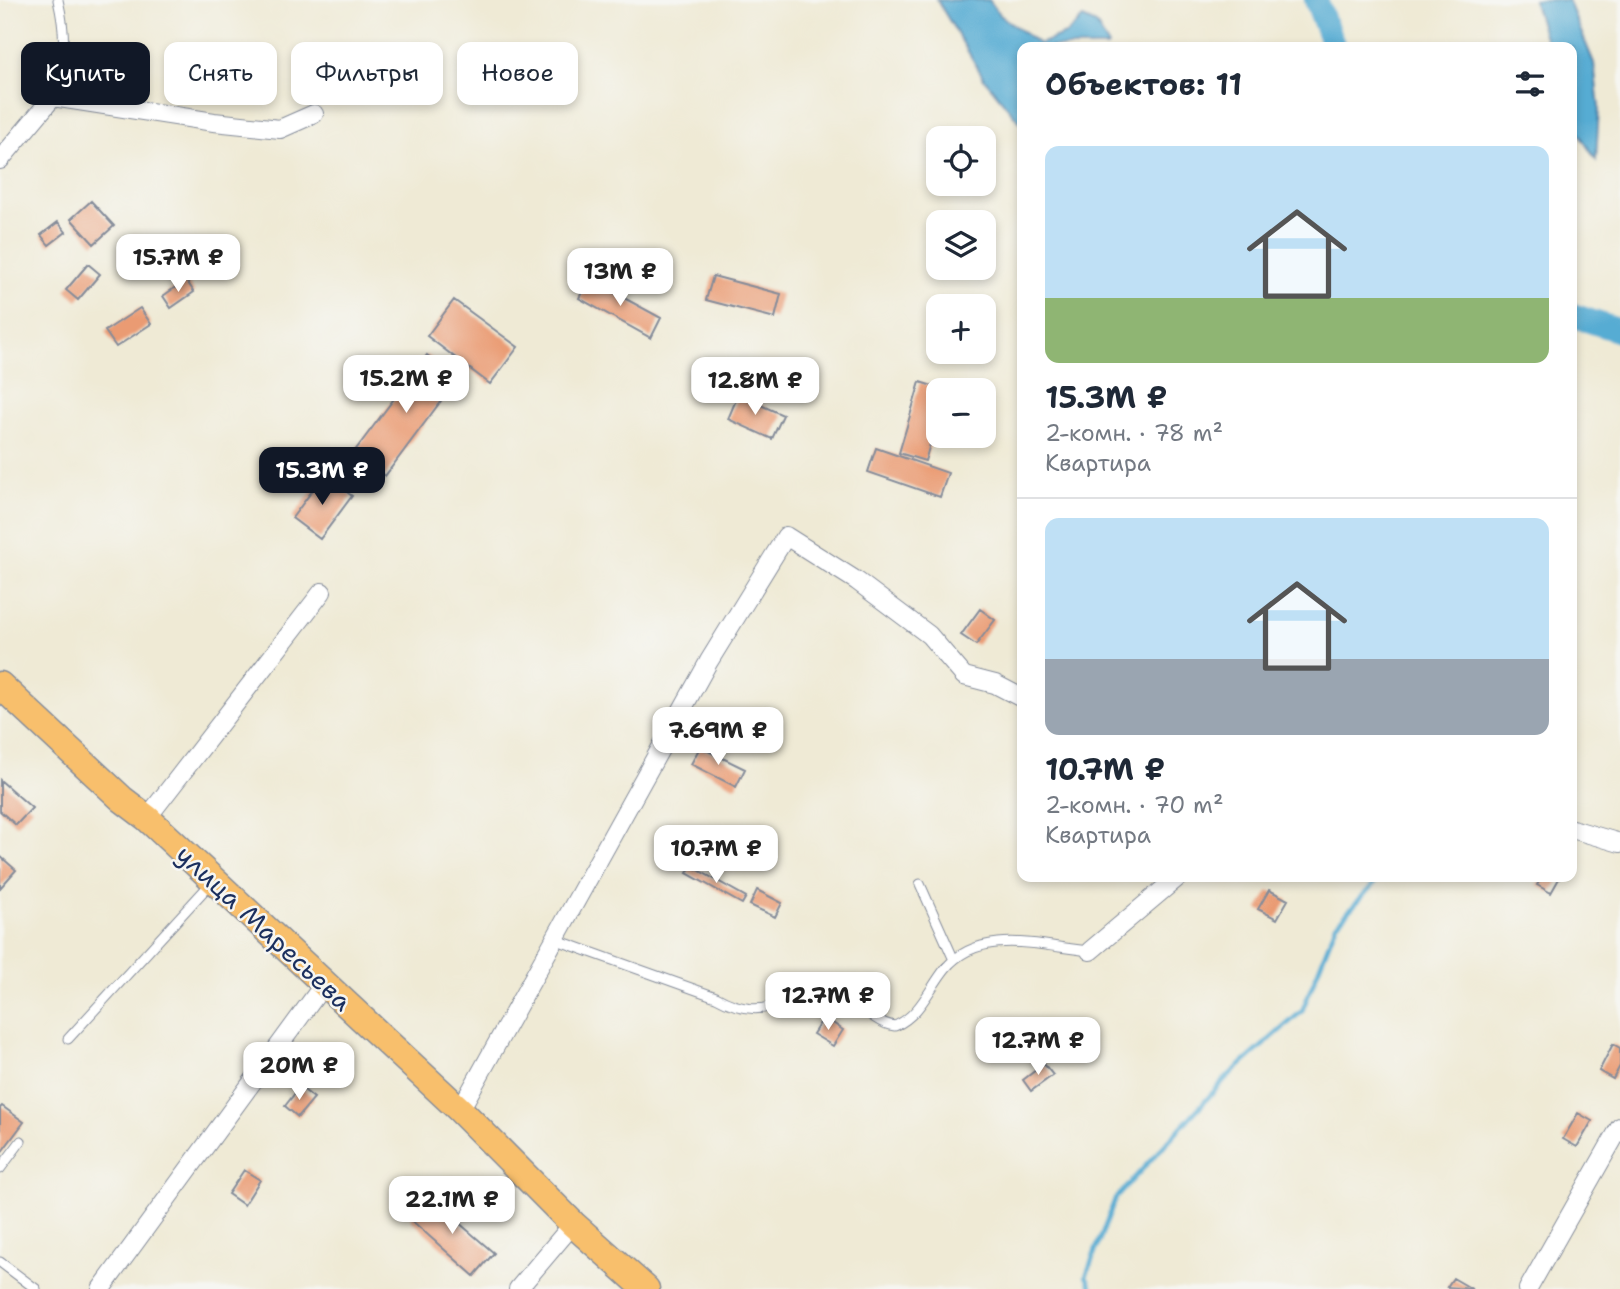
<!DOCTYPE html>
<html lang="ru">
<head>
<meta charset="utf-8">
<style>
	:root { --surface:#fff; --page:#f6f6f7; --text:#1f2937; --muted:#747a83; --line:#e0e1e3; --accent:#111827 }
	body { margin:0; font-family:"Shantell Sans",sans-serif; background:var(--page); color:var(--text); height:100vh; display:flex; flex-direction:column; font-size:26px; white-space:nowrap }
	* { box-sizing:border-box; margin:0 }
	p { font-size:23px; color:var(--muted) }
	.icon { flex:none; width:38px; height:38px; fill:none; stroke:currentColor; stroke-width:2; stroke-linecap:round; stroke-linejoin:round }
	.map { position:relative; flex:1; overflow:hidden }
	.panel { position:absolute; left:1017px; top:42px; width:560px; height:840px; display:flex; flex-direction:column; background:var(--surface); border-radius:14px; box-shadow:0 4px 10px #0003 }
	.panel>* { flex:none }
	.guide { position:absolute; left:21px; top:42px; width:665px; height:63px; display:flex; gap:14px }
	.controls { position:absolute; left:926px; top:126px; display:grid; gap:14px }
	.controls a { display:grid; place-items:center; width:70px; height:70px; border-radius:14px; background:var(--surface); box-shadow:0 4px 10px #0003; font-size:35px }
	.price { position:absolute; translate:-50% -60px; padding:0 16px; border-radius:14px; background:#fff; color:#222; font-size:23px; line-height:46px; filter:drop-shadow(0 2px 4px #0008) }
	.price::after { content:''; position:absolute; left:50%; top:42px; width:21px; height:16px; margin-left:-10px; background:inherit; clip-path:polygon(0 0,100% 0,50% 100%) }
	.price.current { background:var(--accent); color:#fff }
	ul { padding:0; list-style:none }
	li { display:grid; align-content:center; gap:14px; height:371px; padding:0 28px }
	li+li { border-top:2px solid var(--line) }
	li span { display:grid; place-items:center; height:217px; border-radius:14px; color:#555 }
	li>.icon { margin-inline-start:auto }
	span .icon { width:126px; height:126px; fill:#fffc; stroke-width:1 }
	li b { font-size:30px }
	h2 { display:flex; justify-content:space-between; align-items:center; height:84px; padding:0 28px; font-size:30px }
	.pill { padding:0 24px; border-radius:14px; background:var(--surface); box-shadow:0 4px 10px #0003; font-size:24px; line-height:63px }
	.pill.current { background:var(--accent); color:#fff }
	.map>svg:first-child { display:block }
	.water { fill:#56acd3; stroke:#386e98; stroke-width:2 }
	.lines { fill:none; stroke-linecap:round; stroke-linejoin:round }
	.stream { stroke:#56acd3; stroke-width:4.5 }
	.river { stroke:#56acd3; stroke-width:24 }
	.building { fill:#ea9b73 }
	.lane-casing { stroke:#858c9a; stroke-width:11 }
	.street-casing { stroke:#858c9a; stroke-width:20 }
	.primary-casing { stroke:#858c9a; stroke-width:29 }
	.lane { stroke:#fff; stroke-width:9 }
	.street { stroke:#fff; stroke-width:18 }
	.primary { stroke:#f8bf6c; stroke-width:26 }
	.labels { text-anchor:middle; stroke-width:5; stroke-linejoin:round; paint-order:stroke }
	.street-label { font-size:26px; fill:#1b2f5e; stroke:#f6f6f2 }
</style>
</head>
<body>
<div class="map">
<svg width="1620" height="1289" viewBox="0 0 1620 1289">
	<rect width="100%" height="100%" fill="#f6f6f2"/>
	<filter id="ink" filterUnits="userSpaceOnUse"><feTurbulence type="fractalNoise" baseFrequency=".0143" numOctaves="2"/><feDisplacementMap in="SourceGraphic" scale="14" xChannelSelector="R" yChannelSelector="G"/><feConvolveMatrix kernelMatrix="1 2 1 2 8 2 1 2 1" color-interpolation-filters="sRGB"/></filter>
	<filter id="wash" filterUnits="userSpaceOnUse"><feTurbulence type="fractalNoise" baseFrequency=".00686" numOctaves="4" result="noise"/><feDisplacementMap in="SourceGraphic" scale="28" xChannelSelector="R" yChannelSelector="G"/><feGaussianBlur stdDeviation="1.57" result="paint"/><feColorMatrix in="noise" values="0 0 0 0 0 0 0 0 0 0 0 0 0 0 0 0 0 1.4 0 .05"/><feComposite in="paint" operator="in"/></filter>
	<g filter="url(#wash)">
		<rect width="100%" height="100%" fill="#efead5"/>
		<path class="water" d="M 937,0 L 989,0 L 1000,15 L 1039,44 L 1066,34 L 1083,18 L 1096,24 L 1108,45 L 1107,47 L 1022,47 L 1022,125 L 985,80 Z
			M 1533,0 L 1568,0 L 1594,63 L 1599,107 L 1596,160 L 1572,123 L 1572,47 L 1548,47 Z"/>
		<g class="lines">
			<path class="stream" d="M 1572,319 L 1572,316
				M 1092,1289 L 1086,1276 L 1115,1199 L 1227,1077 L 1302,1011 L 1336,925 L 1380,877"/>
			<path class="river" d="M 1316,0 L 1334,47
				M 1572,315 L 1620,331"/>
		</g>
		<g id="blocks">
			<path class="building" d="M 91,201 L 114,226 L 94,244 L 71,219 Z
				M 58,222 L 66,232 L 49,245 L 41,235 Z
				M 88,264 L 100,274 L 78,300 L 66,290 Z
				M 713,276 L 781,294 L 775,318 L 706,300 Z
				M 589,279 L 661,318 L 651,338 L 579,298 Z
				M 186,280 L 194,292 L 171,308 L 163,296 Z
				M 454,300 L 518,347 L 490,384 L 427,336 Z
				M 140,308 L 151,324 L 116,347 L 105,331 Z
				M 427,355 L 458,378 L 385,476 L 354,452 Z
				M 920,382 L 945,390 L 938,390 L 938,417 L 925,461 L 899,453 Z
				M 738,395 L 783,415 L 772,439 L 728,419 Z
				M 876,448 L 948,473 L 940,497 L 868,472 Z
				M 324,475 L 352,496 L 320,539 L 292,518 Z
				M 980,609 L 995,620 L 976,645 L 961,635 Z
				M 700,747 L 745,769 L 736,787 L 691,764 Z
				M 0,780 L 32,808 L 16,825 L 0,811 Z
				M 0,856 L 16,870 L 0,888 Z
				M 691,866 L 746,897 L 742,904 L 687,873 Z
				M 1542,877 L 1560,877 L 1551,893 L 1537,885 Z
				M 757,890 L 782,903 L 775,917 L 750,905 Z
				M 1269,890 L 1288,900 L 1277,919 L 1258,909 Z
				M 824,1017 L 843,1030 L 833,1046 L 813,1034 Z
				M 1613,1044 L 1620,1048 L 1620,1066 L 1613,1079 L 1599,1071 Z
				M 1044,1064 L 1053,1075 L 1031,1091 L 1023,1080 Z
				M 300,1087 L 314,1098 L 298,1117 L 285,1106 Z
				M 2,1106 L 24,1122 L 0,1154 L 0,1108 Z
				M 1578,1113 L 1592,1121 L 1577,1147 L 1563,1139 Z
				M 244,1170 L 260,1180 L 244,1205 L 228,1194 Z
				M 429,1197 L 494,1253 L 474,1276 L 410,1219 Z
				M 1453,1278 L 1472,1289 L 1447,1287 Z"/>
		</g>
	</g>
	<g filter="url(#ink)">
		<use href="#blocks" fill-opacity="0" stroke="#858c9a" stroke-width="2"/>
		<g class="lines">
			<defs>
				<path id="lane" d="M 53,97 C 65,59 67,39 58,0
					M 920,884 L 954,960
					M 554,939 L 716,997 C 739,1010 762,1014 786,1000 C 792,996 798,991 805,988 C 812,986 820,984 827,982 C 852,992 869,1023 895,1026 C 920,1015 929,989 945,969 C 980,926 1044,947 1090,951
					M 68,1039 L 211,883
					M 0,1169 L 21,1141
					M 0,1262 L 36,1289"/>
				<path id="street" d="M 0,160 L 53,97 L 214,122 L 280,129 L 314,114
					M 147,818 L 322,592
					M 1572,829 L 1620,843
					M 1090,951 L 1178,877
					M 460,1110 L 709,661 L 786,536 L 857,581 L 929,635 L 964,676 L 995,684 L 1022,698
					M 101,1289 L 324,984
					M 518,1289 L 573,1224
					M 1528,1289 L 1620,1127"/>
				<path id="primary" d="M 0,685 L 122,799 L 147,818 L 460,1110 L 573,1224 L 646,1289"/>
			</defs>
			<use href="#lane" class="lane-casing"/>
			<use href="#street" class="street-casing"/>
			<use href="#primary" class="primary-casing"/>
			<use href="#lane" class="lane"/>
			<use href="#street" class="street"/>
			<use href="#primary" class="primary"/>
		</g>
	</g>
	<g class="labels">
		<g class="street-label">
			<text transform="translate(264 928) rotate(43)" y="9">улица Маресьева</text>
		</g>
	</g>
</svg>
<div class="controls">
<a><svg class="icon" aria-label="locate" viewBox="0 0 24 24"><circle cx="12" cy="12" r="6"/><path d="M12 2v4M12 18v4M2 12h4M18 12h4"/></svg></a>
<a><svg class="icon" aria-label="layers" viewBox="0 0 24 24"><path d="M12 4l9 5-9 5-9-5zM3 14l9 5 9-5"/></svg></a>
<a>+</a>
<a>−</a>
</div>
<b class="price" style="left:178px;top:294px">15.7M ₽</b>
<b class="price" style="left:620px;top:308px">13M ₽</b>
<b class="price" style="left:406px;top:415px">15.2M ₽</b>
<b class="price" style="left:755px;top:417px">12.8M ₽</b>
<b class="price current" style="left:322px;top:507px">15.3M ₽</b>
<b class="price" style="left:718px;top:767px">7.69M ₽</b>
<b class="price" style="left:716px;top:885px">10.7M ₽</b>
<b class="price" style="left:828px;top:1032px">12.7M ₽</b>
<b class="price" style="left:1038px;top:1077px">12.7M ₽</b>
<b class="price" style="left:299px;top:1102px">20M ₽</b>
<b class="price" style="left:452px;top:1236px">22.1M ₽</b>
<div class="guide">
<a class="pill current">Купить</a>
<a class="pill">Снять</a>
<a class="pill">Фильтры</a>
<a class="pill">Новое</a>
</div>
<section class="panel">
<h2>Объектов: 11<svg class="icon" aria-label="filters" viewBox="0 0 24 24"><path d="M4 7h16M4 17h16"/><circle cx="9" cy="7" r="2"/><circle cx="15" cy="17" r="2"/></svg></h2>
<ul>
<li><span style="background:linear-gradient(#bfe0f5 70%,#8fb573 0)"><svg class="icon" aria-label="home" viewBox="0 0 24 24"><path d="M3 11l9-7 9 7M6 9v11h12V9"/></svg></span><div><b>15.3M ₽</b><p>2-комн. · 78 m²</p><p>Квартира</p></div></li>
<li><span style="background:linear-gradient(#bfe0f5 65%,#9aa5b1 0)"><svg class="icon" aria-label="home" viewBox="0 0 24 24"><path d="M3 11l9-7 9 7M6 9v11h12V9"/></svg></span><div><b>10.7M ₽</b><p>2-комн. · 70 m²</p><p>Квартира</p></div></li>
</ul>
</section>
</div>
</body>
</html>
